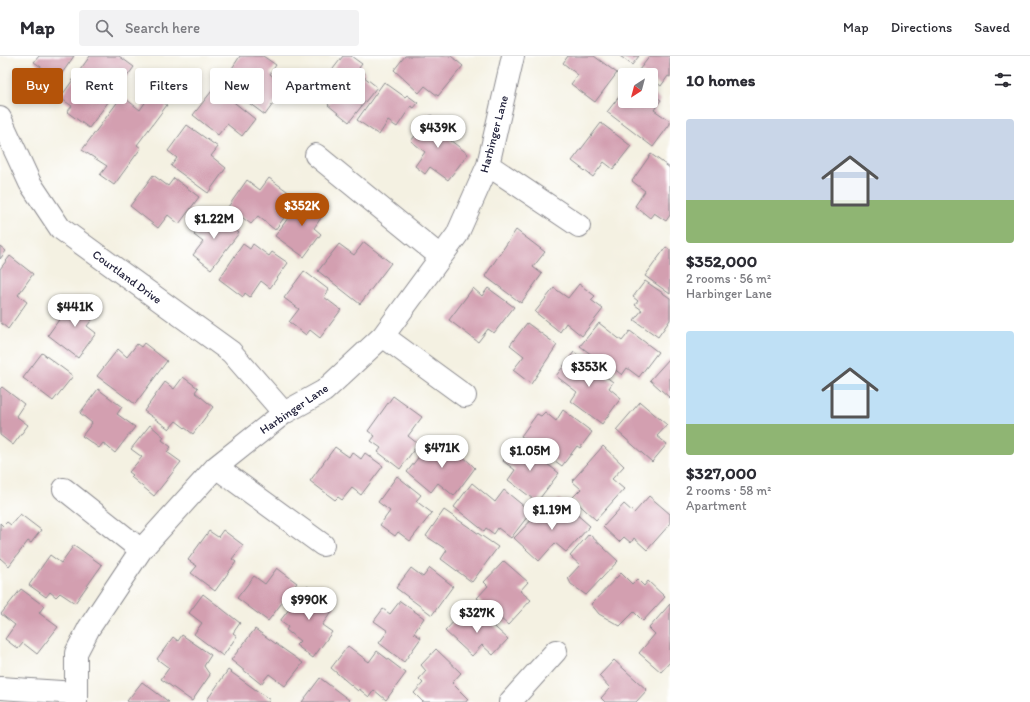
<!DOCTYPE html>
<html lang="en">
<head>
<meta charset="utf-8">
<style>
	:root { --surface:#fff; --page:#f2f2f3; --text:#2b2b33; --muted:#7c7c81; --line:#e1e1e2; --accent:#b45309 }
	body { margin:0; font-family:Itim,sans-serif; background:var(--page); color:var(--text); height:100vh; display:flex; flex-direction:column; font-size:15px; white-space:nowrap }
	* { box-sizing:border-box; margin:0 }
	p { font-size:13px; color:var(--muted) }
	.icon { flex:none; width:22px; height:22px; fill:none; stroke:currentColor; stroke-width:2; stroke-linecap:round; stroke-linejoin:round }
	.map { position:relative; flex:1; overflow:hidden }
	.side { display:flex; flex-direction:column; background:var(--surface); width:360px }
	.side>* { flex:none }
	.hud { position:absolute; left:12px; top:12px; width:380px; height:36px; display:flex; gap:8px }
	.needle { width:26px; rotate:216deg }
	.fabs { position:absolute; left:618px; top:12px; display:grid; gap:8px }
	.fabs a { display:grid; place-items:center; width:40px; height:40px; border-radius:4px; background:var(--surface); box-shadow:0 2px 6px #0003; font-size:20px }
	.price { position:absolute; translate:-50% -34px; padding:0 9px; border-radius:14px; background:#fff; color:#222; font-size:13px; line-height:26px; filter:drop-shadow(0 1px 2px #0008) }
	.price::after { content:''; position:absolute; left:50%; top:24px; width:12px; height:9px; margin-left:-6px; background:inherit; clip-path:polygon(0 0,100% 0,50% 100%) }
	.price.on { background:var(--accent); color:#fff }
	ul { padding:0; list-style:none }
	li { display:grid; align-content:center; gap:8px; height:212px; padding:0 16px }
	li span { display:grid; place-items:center; height:124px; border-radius:4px; color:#555 }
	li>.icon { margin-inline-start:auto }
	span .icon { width:72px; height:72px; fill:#fffc; stroke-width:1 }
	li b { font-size:17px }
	h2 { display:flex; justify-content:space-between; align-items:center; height:48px; padding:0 16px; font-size:17px }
	.pill { padding:0 14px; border-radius:4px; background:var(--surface); box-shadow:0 2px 6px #0003; font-size:14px; line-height:36px }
	.pill.on { background:var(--accent); color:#fff }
	header { display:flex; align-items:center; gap:24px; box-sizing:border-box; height:56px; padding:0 20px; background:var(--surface); border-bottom:1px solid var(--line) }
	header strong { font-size:19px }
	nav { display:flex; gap:22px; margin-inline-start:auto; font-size:14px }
	.search { width:280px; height:36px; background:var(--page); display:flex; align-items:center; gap:10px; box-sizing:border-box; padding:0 14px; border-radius:4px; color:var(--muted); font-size:15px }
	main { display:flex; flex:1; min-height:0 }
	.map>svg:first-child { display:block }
	.building { fill:#d39fb0 }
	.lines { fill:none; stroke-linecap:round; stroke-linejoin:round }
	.minor-casing { stroke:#8b8a8e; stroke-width:24 }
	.minor { stroke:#fff; stroke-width:22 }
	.labels { text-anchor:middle; stroke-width:3; stroke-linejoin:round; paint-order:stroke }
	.street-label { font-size:12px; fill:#22223b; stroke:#fff }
</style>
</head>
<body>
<header>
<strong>Map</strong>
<div class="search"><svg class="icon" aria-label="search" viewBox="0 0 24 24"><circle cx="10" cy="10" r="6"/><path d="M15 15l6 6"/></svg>Search here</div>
<nav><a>Map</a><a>Directions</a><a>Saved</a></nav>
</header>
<main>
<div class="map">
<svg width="670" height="646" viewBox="0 0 670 646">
	<rect width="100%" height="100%" fill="#fff"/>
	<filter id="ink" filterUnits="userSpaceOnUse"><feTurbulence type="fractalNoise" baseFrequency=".025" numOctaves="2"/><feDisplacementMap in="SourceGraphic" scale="8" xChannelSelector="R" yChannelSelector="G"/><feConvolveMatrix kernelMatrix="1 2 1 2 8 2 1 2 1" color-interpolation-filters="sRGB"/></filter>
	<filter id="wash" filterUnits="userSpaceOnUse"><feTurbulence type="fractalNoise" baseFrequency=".012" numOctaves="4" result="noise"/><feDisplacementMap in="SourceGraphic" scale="16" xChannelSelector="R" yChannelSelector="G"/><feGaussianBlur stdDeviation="0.9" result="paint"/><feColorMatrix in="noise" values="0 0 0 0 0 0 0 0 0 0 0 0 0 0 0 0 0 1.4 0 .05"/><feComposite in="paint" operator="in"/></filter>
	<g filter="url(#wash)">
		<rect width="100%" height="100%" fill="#f4f1e2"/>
		<g id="blocks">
			<path class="building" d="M 39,0 L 74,0 L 58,23 L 34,6 Z
				M 90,0 L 119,0 L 134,11 L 89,72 L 67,56 L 72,50 L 60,42 Z
				M 240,0 L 263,0 L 276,9 L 270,18 L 281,27 L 278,31 L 283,34 L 265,59 L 225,29 L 233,19 L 229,17 Z
				M 343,0 L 351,0 L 362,8 L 359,12 L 365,17 L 363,20 L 377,31 L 349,66 L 328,49 L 331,45 L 327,42 L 336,30 L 326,22 Z
				M 405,0 L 451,0 L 463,10 L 438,40 L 425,30 L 419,37 L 394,14 Z
				M 568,0 L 594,0 L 617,17 L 595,46 L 571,28 L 578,19 L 563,7 Z
				M 620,0 L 639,0 L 632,9 Z
				M 650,0 L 670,0 L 670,21 L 668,20 L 661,30 L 651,22 L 651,19 L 646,19 L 639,14 Z
				M 384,26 L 405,41 L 407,39 L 418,47 L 414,52 L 411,50 L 397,71 L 388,65 L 379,79 L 357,64 Z
				M 215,31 L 255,63 L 242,80 L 227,68 L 218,79 L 193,59 Z
				M 625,33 L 625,45 L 651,45 L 651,37 L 661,44 L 654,54 L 670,65 L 670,68 L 653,91 L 607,56 Z
				M 151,38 L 167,49 L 137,89 L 141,92 L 114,129 L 100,119 L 107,110 L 82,94 L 122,40 L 140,54 Z
				M 431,59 L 455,77 L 450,84 L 468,98 L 448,124 L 430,111 L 425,118 L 415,110 L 425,96 L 411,85 Z
				M 601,67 L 631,90 L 613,113 L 604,106 L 593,121 L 572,105 Z
				M 187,69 L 218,91 L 211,100 L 226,112 L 208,137 L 171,110 L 177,102 L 168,95 Z
				M 651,98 L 670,112 L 670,159 L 666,165 L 654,157 L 650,162 L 635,150 L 645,135 L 632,125 Z
				M 153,119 L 168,130 L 174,122 L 199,141 L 179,168 L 168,159 L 158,172 L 130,150 Z
				M 269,122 L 298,143 L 275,174 L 258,160 L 251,168 L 228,151 L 247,124 L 260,134 Z
				M 304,140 L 325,156 L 314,172 L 321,178 L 304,201 L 275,180 Z
				M 212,156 L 239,177 L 211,213 L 193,199 L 203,186 L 194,179 Z
				M 516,174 L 545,196 L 533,211 L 542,218 L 521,247 L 485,220 Z
				M 364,186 L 391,207 L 360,248 L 318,215 L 339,188 L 354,199 Z
				M 243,188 L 250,193 L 253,188 L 269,200 L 272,196 L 288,207 L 270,232 L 261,225 L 250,241 L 245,237 L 243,241 L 219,223 Z
				M 0,190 L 6,195 L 0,203 Z
				M 666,191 L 670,194 L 670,238 L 645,220 Z
				M 10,200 L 33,218 L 18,239 L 27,246 L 8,273 L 0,266 L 0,213 Z
				M 304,215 L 329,234 L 324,241 L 341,254 L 320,282 L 310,274 L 306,279 L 289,266 L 299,253 L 284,242 Z
				M 645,225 L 670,242 L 670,264 L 658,281 L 634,264 L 642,254 L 635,249 L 638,245 L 633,241 Z
				M 579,228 L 595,240 L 591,244 L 603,253 L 582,280 L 566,267 L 560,276 L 535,256 L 554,232 L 568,242 Z
				M 473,232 L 482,240 L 488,232 L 514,251 L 494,277 L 488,273 L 478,286 L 449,264 Z
				M 79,242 L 98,256 L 87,270 L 96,277 L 78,302 L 48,279 L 71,247 L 73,249 Z
				M 527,267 L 557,289 L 531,328 L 513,314 L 524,300 L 510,289 Z
				M 599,267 L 622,285 L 630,275 L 658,296 L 639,321 L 627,312 L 622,319 L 613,312 L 612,314 L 580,290 Z
				M 144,287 L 167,305 L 135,348 L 97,320 L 118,293 L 127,301 L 137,288 L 141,291 Z
				M 574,296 L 613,326 L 609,332 L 621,342 L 602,368 L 571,345 L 577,336 L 556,320 Z
				M 42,297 L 73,320 L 53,345 L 23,322 Z
				M 670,302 L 670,342 L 650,324 Z
				M 183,321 L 198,332 L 195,336 L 213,351 L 193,378 L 176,365 L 169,373 L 144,355 L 165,326 L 174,333 Z
				M 2,331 L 24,348 L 16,360 L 28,369 L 13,389 L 0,379 L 0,333 Z
				M 98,333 L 122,351 L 117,358 L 135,371 L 115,397 L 103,387 L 99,392 L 82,380 L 92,367 L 80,357 Z
				M 393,340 L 422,361 L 408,380 L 418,388 L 400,413 L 378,396 L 381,392 L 371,385 L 375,380 L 368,375 Z
				M 640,346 L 667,369 L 657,380 L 667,388 L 652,406 L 616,374 Z
				M 563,354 L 592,376 L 580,392 L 577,390 L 562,410 L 521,380 L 537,358 L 541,360 L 545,356 L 556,365 Z
				M 150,369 L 164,381 L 162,384 L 171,391 L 167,396 L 181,406 L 154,440 L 131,421 L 133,419 L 129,416 L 142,401 L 131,393 Z
				M 518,386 L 559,417 L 537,446 L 508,424 L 515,414 L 503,405 Z
				M 449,387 L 475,412 L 454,440 L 438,427 L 431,436 L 407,416 L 428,389 L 440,398 Z
				M 603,390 L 624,410 L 612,423 L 624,433 L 596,464 L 572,442 L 581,433 L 572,425 Z
				M 335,391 L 349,401 L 352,396 L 361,403 L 365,397 L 383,410 L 361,439 L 352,432 L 342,444 L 338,441 L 335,444 L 310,425 Z
				M 397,420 L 421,439 L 416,445 L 432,457 L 410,485 L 398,476 L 395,480 L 380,469 L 390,455 L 378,446 Z
				M 472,427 L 495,446 L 504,434 L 531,456 L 511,482 L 498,472 L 494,478 L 486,472 L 484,475 L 454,451 Z
				M 649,440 L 670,458 L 670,468 L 647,494 L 634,482 L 631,487 L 624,481 L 619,486 L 603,471 L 624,448 L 634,457 Z
				M 559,443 L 590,470 L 566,496 L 555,487 L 539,505 L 514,482 L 541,454 L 546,458 Z
				M 444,454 L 498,491 L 472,526 L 441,503 L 447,494 L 426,480 Z
				M 20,458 L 41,474 L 31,487 L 28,485 L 9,510 L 0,502 L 0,467 L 3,470 L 7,466 L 11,469 Z
				M 223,474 L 243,489 L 232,503 L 236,506 L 215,535 L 191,517 L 197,510 L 188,504 L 209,475 L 218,481 Z
				M 589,478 L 618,505 L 586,539 L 571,528 L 568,522 L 580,509 L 570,500 Z
				M 74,489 L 102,509 L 75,547 L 60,537 L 56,541 L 50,536 L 46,541 L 29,529 L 50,499 L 61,507 Z
				M 504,505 L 528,526 L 520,535 L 531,544 L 508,569 L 477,542 L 488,530 L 484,526 Z
				M 277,512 L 297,527 L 268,565 L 237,542 L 254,520 L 265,528 Z
				M 411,512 L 423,521 L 430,512 L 453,530 L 432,559 L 396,532 Z
				M 621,517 L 632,528 L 637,523 L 644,530 L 648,525 L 665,541 L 643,565 L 634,556 L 620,570 L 599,558 L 591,548 Z
				M 307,530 L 335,551 L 322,569 L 332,576 L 313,602 L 296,589 L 300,585 L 286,574 L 288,571 L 280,565 Z
				M 21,533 L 44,550 L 39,557 L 58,571 L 37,598 L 23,587 L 18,593 L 5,583 L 15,569 L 1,558 Z
				M 203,538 L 240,567 L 233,577 L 237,580 L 223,600 L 194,578 L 202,567 L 189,557 Z
				M 400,545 L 424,562 L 414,577 L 421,582 L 404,606 L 379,587 L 388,575 L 374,565 L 383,553 L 390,558 Z
				M 670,548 L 670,606 L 661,616 L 639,597 L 655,578 L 649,572 Z
				M 475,553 L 508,583 L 493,599 L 482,589 L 472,600 L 445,575 L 456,563 L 461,568 Z
				M 255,573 L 303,607 L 285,630 L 269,618 L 261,628 L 231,604 Z
				M 182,579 L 211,599 L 204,610 L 210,619 L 192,645 L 161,623 L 169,612 L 157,603 L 173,581 L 178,585 Z
				M 348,590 L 369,606 L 377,595 L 406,617 L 386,644 L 374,634 L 369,641 L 359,633 L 358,635 L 331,612 Z
				M 436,593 L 461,617 L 452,627 L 468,643 L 466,646 L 423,646 L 414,637 L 423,627 L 419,623 L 426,615 L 421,609 Z
				M 614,604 L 647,634 L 636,646 L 605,646 L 601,642 L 610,632 L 599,620 Z
				M 228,614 L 270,644 L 268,646 L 209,646 L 207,644 Z
				M 320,622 L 349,644 L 347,646 L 302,646 Z
				M 142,626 L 169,646 L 129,646 L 127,645 Z"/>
		</g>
	</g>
	<g filter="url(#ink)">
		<use href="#blocks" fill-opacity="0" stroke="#8b8a8e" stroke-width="1"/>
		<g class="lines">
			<defs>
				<path id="minor" d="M 0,62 L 30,127 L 60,172 L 231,296 L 284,357
					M 316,99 L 441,201
					M 488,109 L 579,170
					M 383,280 L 465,340
					M 216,411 L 323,489
					M 64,433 L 141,494
					M 0,632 L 76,637
					M 76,646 L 76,597 L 89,572 L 141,494 L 216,411 L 284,357 L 324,335 L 383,280 L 457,179 L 488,109 L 513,0
					M 510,646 L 556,595"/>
			</defs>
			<use href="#minor" class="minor-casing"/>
			<use href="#minor" class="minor"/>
		</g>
	</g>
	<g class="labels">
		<g class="street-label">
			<text transform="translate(494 78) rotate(-75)" y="4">Harbinger Lane</text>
			<text transform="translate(127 221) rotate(36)" y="4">Courtland Drive</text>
			<text transform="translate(294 353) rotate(-34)" y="4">Harbinger Lane</text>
		</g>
	</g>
</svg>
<div class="fabs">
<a><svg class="needle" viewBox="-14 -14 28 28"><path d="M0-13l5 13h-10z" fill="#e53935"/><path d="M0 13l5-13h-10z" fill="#7c7c81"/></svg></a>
</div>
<b class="price" style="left:438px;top:93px">$439K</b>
<b class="price on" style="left:302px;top:171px">$352K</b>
<b class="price" style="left:214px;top:184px">$1.22M</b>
<b class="price" style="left:75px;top:272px">$441K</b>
<b class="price" style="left:589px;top:332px">$353K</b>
<b class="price" style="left:442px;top:413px">$471K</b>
<b class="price" style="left:530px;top:416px">$1.05M</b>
<b class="price" style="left:552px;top:475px">$1.19M</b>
<b class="price" style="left:309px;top:565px">$990K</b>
<b class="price" style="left:477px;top:578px">$327K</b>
<div class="hud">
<a class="pill on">Buy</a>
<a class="pill">Rent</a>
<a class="pill">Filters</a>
<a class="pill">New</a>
<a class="pill">Apartment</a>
</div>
</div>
<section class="side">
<h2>10 homes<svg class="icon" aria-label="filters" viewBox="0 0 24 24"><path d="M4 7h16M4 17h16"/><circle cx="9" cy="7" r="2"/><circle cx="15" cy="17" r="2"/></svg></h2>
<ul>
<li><span style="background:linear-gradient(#c9d6e8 65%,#8fb573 0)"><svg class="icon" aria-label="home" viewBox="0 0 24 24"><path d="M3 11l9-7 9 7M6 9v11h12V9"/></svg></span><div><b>$352,000</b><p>2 rooms · 56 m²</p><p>Harbinger Lane</p></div></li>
<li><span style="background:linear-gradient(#bfe0f5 75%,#8fb573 0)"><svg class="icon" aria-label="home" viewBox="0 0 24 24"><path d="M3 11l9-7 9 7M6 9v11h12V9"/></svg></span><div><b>$327,000</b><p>2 rooms · 58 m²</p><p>Apartment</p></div></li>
</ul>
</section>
</main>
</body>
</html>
